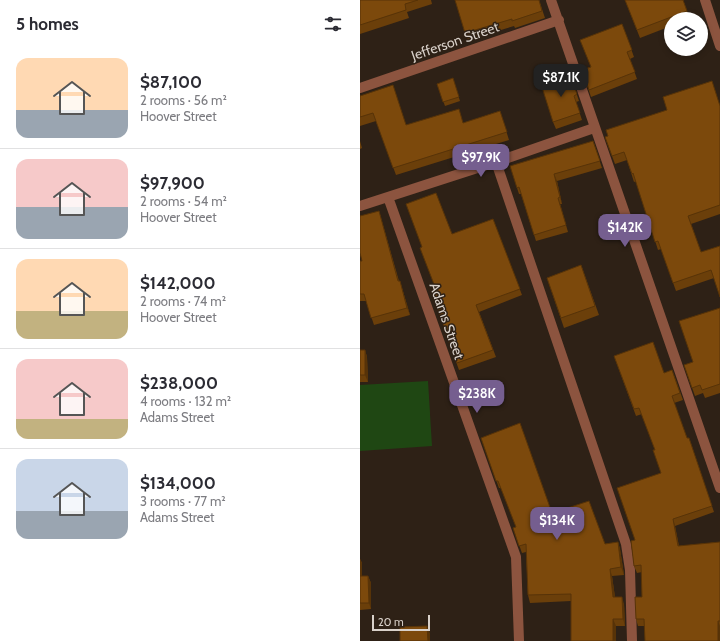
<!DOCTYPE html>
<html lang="en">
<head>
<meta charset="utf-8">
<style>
	:root { --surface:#fff; --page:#f7f7f7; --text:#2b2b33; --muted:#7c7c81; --line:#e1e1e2; --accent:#755e8f }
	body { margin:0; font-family:Cabin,sans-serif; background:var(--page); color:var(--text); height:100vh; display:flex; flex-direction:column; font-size:15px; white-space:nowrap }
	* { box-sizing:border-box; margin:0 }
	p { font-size:13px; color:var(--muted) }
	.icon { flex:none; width:22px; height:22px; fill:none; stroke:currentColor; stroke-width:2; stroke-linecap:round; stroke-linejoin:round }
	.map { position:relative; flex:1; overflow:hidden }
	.drawer { display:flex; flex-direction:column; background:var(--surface); width:360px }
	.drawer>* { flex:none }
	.fabs { position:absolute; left:304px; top:12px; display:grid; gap:8px }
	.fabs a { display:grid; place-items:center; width:44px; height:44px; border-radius:50%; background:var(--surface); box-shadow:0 2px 6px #0003; font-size:20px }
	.scale { position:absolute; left:12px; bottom:10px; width:58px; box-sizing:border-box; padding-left:4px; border:2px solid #d9d1ca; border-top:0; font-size:11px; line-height:14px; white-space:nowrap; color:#d9d1ca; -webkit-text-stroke:3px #2e2116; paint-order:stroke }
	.price { position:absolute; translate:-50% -34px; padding:0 9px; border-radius:8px; background:var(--accent); color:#fff; font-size:13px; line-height:26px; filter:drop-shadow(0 1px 2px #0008) }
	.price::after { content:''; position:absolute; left:50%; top:24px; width:12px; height:9px; margin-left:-6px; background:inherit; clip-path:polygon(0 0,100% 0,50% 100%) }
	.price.selected { background:#222; color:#fff }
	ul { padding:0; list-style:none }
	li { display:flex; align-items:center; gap:12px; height:100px; padding:0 16px }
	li+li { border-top:1px solid var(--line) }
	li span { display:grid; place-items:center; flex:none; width:112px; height:80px; border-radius:12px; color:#555 }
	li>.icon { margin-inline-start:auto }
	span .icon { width:48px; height:48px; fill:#fffc; stroke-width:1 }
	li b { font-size:17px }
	h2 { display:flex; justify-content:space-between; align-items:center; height:48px; padding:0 16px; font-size:17px }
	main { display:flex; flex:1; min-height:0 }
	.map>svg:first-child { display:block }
	.pitch { fill:#1f4713 }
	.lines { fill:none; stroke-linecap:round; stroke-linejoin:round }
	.minor { stroke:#8c543f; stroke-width:10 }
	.wall { fill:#6b3f0a }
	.shaded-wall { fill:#573308 }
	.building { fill:#7c490c; stroke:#573308 }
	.labels { text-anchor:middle; stroke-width:3; stroke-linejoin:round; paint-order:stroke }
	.street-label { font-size:14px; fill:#d9d1ca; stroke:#2e2116 }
</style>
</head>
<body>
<main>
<section class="drawer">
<h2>5 homes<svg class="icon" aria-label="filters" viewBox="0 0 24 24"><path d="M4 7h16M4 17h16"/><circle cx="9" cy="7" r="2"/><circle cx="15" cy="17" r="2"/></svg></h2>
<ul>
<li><span style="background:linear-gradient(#ffd9b3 65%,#9aa5b1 0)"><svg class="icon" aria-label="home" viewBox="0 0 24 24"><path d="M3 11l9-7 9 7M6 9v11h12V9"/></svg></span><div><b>$87,100</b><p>2 rooms · 56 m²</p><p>Hoover Street</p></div></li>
<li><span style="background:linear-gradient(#f6c9c9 60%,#9aa5b1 0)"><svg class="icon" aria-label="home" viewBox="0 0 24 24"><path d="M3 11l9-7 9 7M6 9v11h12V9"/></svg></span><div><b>$97,900</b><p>2 rooms · 54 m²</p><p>Hoover Street</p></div></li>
<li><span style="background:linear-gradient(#ffd9b3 65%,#c2b280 0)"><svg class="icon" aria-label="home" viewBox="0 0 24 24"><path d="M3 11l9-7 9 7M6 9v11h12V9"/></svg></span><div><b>$142,000</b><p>2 rooms · 74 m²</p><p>Hoover Street</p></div></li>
<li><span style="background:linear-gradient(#f6c9c9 75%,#c2b280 0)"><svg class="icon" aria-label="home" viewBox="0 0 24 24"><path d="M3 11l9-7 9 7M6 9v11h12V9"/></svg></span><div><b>$238,000</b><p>4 rooms · 132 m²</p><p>Adams Street</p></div></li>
<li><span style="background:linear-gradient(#c9d6e8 65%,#9aa5b1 0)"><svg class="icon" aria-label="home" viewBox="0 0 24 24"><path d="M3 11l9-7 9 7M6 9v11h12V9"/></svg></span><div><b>$134,000</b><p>3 rooms · 77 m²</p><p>Adams Street</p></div></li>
</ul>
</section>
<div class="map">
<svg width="360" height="641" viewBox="0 0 360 641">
	<rect width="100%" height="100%" fill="#2e2116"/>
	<path class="pitch" d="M 68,381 L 72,446 L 0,451 L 0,385 Z"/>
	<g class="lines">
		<path class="minor" d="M 191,0 L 360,488
			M 345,0 L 360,46
			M 0,88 L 199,20
			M 136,162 L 266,544 L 270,570 L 272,641
			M 28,197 L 156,557 L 159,641
			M 0,206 L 136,162 L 234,128"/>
	</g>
	<path class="wall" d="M 0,0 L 71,0 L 72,4 L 47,12 L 49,18 L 0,34 Z
		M 179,0 L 185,18 L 155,28 L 154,26 L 108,40 L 105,33 Z
		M 265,0 L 323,0 L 330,19 L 311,19 L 311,26 L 280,38 Z
		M 262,24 L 274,57 L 270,59 L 277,79 L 231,97 L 222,70 L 230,67 Z
		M 210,74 L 219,101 L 216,102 L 222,120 L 196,129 L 193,122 Z
		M 93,79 L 100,101 L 85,106 L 77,84 Z
		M 0,96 L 47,125 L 103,123 L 140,111 L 149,140 L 36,175 L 16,121 L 0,126 Z
		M 360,105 L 360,214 L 331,224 L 341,252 L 360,246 L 354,278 L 316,291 L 301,249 L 298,250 L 276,181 L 274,182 L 267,160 L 255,164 L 252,156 L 248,136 Z
		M 0,141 L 2,148 L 0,149 Z
		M 233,141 L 242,168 L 197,181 L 202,204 L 200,204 L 208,232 L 176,241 L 161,194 L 159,194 L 157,188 Z
		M 19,211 L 39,281 L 40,281 L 42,288 L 50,315 L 14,325 L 6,301 L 0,301 L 0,261 L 2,261 Z
		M 133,219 L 162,295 L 119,312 L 136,357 L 99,370 L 86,334 L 87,334 L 92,234 Z
		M 221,265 L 239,315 L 204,328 L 187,278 Z
		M 360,308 L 360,393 L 345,398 L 343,393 L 335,396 L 324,365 L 333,362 Z
		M 0,350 L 5,350 L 7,357 L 8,382 L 0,382 Z
		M 254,356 L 304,373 L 312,370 L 323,400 L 314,403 L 327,438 L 331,444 L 354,512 L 315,526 L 319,546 L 360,542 L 360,641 L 284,626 L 278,626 L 276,619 L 282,597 L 282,572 L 277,573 L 274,566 L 275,540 L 301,473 L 295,450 L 282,414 L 276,416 Z
		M 121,438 L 192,513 L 245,544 L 258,542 L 260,549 L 264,575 L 252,576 L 255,597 L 264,604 L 265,626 L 256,626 L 256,641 L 211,641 L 211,601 L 170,603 L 168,595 L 166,552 L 162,553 L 153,528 L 156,527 L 141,488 L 139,488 Z
		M 0,559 L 2,563 L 2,576 L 8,576 L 11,583 L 11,609 L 0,610 Z"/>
	<path class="shaded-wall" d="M 194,174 L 197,181 L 202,204 L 200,197 Z
		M 40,281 L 42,288 L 50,315 L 47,308 Z
		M 5,350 L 7,357 L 8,382 L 5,375 Z
		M 313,519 L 315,526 L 320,552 L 318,546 Z
		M 258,542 L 260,549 L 264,575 L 261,567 Z
		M 0,559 L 2,563 L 2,583 L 0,577 Z
		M 250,569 L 252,576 L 256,604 L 253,597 Z
		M 8,576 L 11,583 L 11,609 L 9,603 Z
		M 262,597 L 264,604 L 265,626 L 263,619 Z
		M 253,619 L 256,626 L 256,641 L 253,641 Z
		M 358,621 L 360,626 L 360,641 L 358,641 Z
		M 67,626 L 70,633 L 70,641 L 68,641 Z"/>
	<path class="building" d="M 0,0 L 58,0 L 45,4 L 46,10 L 0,25 Z
		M 95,0 L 179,0 L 182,11 L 152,21 L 152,19 L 105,33 Z
		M 265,0 L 323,0 L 327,11 L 277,30 Z
		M 262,24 L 272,50 L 267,52 L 275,72 L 229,90 L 222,70 L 231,67 L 220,40 Z
		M 210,74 L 217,94 L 214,96 L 220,113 L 193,122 L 181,84 Z
		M 93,78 L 99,97 L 83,102 L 77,84 Z
		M 352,81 L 360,106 L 360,205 L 328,216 L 341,252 L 360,246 L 360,297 L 351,270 L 313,283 L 298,241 L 295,242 L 273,173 L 272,174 L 264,152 L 252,156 L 245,137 L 248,136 L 246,130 L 307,110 L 303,97 Z
		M 33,85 L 46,125 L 99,109 L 103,123 L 140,111 L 147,132 L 33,168 L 13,113 L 0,117 L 0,96 Z
		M 233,141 L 240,161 L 194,174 L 200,197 L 198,198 L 206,225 L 174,235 L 159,187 L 157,188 L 150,166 Z
		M 76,193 L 92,234 L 133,219 L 160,289 L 116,305 L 133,350 L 97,363 L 86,334 L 87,334 L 72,294 L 77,292 L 60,248 L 62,247 L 46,204 Z
		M 19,211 L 38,281 L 40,281 L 47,308 L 11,318 L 4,294 L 0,294 L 0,261 L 2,261 L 0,253 L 0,216 Z
		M 221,265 L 235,306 L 201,318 L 187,278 Z
		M 360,308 L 360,384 L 342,390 L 340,385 L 332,388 L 324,365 L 333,362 L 319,321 Z
		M 293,342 L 304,373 L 312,370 L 320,393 L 312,396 L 327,438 L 329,438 L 352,506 L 313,519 L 318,546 L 360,542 L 360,621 L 358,621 L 358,641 L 285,641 L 284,619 L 276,619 L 275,597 L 282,597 L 281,565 L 274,566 L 271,541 L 275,540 L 257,488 L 301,473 L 293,450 L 295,450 L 279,408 L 274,409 L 254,356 Z
		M 0,350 L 5,350 L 5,375 L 0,375 Z
		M 160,423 L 192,513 L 229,501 L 245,544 L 258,542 L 261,567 L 250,569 L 253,597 L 262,597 L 263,619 L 253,619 L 253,641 L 211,641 L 211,594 L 168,595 L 166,544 L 159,546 L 153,528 L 156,527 L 138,481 L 136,481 L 121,438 Z
		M 0,576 L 8,576 L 9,603 L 0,603 Z
		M 67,626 L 68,641 L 40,641 L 40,627 Z"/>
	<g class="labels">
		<g class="street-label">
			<text transform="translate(95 41) rotate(-19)" y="5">Jefferson Street</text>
			<text transform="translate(87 321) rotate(71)" y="5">Adams Street</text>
		</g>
	</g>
</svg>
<div class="fabs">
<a><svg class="icon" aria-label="layers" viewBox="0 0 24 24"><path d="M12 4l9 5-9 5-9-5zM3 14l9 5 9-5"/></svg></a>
</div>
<div class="scale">20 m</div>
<b class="price selected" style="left:201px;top:98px">$87.1K</b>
<b class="price" style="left:121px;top:178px">$97.9K</b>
<b class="price" style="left:265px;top:248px">$142K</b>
<b class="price" style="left:117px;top:414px">$238K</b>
<b class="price" style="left:197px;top:541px">$134K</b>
</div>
</main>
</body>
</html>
